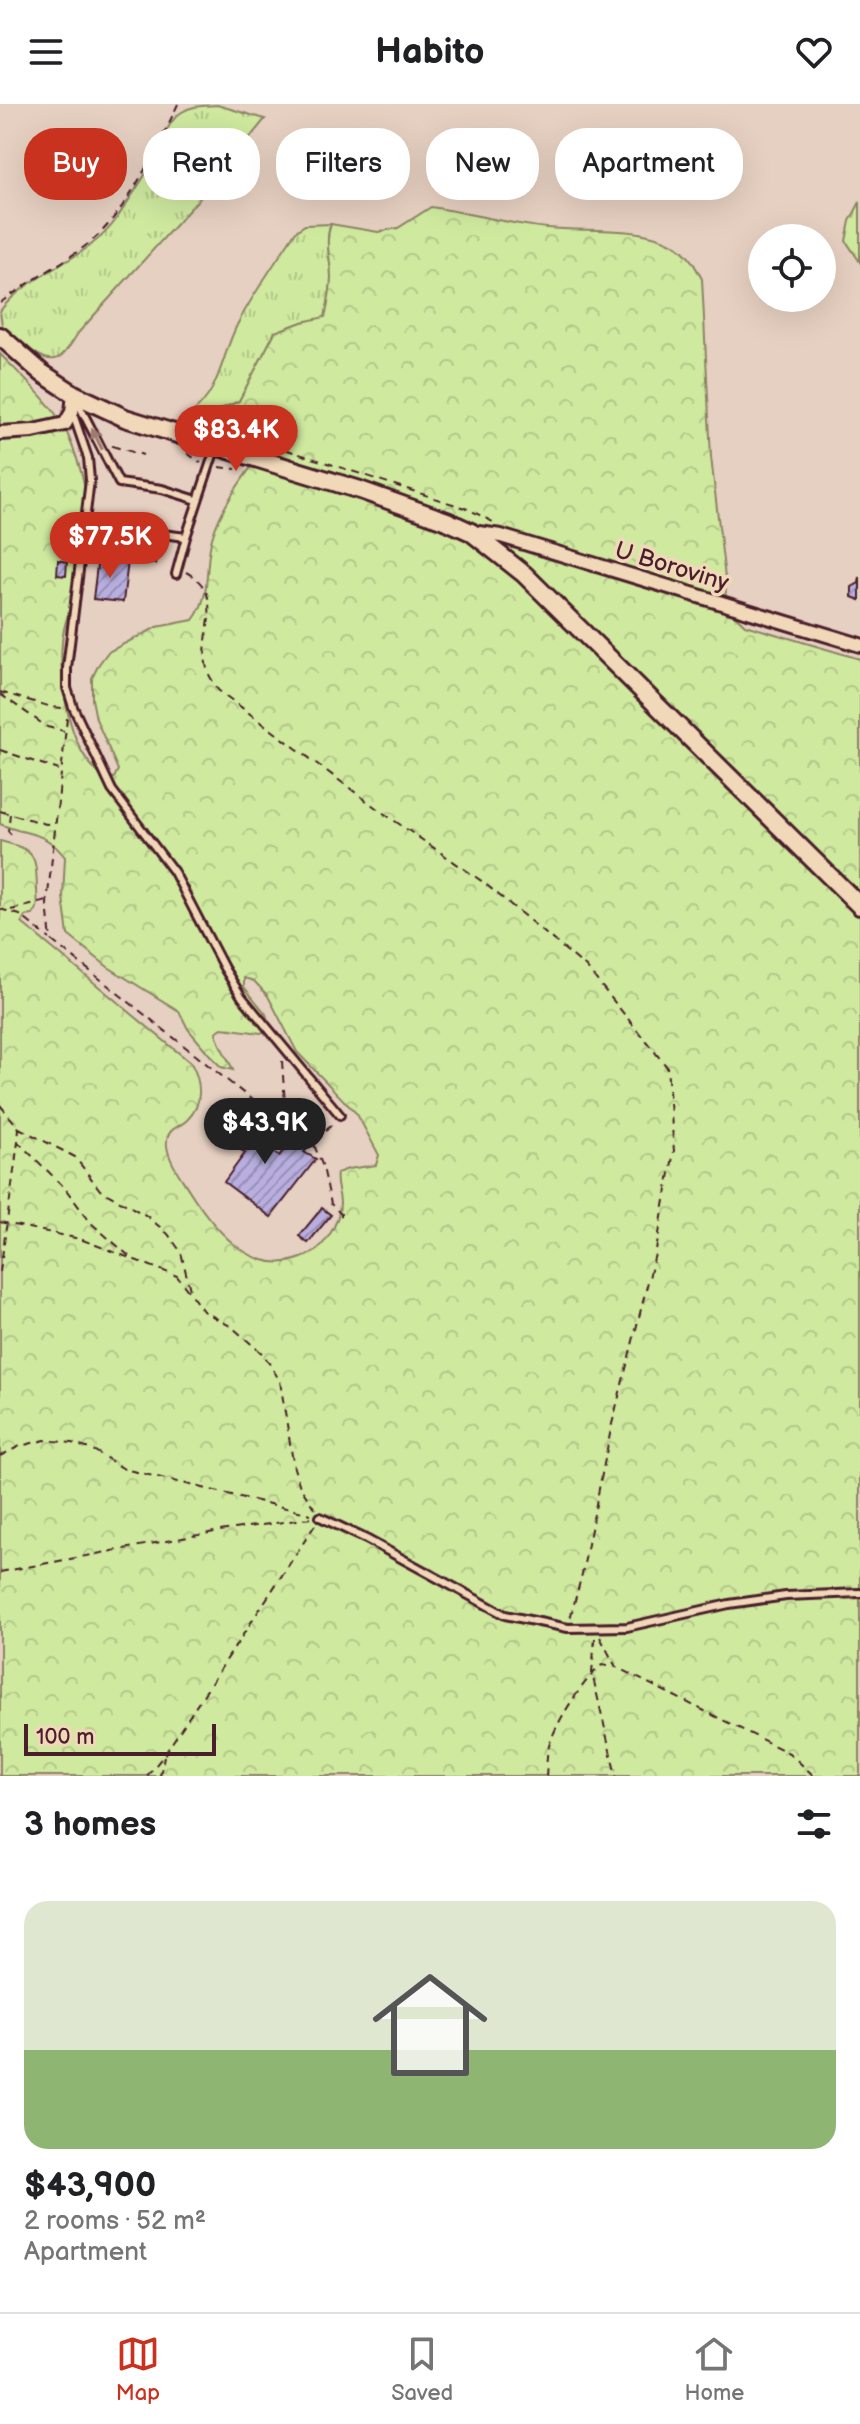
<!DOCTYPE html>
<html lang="en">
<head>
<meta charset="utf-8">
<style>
	:root { --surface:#fff; --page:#f2f2f2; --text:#202124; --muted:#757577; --line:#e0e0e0; --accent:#c8321e }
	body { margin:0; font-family:"Balsamiq Sans",sans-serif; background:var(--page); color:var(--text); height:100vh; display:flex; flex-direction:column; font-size:30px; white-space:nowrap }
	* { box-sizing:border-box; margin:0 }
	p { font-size:26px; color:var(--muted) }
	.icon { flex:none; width:44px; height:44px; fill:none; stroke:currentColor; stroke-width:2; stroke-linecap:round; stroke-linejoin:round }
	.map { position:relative; height:1672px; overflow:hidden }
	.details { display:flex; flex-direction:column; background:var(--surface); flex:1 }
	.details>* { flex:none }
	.banner { position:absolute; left:24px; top:24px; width:812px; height:72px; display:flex; gap:16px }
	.buttons { position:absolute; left:748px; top:120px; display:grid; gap:16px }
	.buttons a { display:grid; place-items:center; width:88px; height:88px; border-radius:50%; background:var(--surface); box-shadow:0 8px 32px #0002; font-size:40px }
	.scale { position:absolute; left:24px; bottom:20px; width:192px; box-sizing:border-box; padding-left:8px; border:4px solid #4a1f2b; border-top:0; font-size:22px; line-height:28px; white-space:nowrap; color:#4a1f2b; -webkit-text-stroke:6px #f1d8b9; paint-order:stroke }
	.price { position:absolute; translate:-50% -68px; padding:0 18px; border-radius:28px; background:var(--accent); color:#fff; font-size:26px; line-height:52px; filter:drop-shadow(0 2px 4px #0008) }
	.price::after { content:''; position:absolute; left:50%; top:48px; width:24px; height:18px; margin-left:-12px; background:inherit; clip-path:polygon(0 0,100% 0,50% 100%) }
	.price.current { background:#222; color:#fff }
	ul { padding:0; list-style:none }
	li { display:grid; align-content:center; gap:16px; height:424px; padding:0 24px }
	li+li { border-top:2px solid var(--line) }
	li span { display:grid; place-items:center; height:248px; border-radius:24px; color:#555 }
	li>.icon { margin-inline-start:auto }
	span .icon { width:144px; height:144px; fill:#fffc; stroke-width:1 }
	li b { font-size:34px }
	h2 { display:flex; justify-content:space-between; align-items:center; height:96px; padding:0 24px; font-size:34px }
	.pill { padding:0 28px; border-radius:32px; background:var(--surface); box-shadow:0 8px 32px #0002; font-size:28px; line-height:72px }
	.pill.current { background:var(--accent); color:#fff }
	header { display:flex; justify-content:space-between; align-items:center; height:104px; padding:0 24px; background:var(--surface); font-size:36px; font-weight:700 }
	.tabs { display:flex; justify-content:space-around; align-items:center; height:112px; border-top:2px solid var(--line); background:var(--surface); font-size:22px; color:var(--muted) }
	.tabs a { display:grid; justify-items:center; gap:4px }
	.tabs .current { color:var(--accent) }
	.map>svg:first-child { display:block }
	.grass { fill:url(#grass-tufts); stroke:#8c8465; stroke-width:2 }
	.forest { fill:url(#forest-crowns); stroke:#8c8465; stroke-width:2 }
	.building { fill:url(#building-hatch); stroke:#4a1f2b; stroke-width:2 }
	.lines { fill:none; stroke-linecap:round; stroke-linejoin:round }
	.service-casing { stroke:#4a1f2b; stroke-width:12 }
	.minor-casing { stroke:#4a1f2b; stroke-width:18 }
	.tertiary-casing { stroke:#4a1f2b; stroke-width:22 }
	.path { stroke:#4a1f2b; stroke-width:2; stroke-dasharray:8 6; stroke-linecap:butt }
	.service { stroke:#f1d8b9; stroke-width:6 }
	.minor { stroke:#f1d8b9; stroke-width:12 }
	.tertiary { stroke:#f1d8b9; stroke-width:16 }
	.oneway { fill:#9e7c72 }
	.labels { text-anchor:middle; stroke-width:7; stroke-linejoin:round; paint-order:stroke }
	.street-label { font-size:24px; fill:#4a1f2b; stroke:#f1d8b9 }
</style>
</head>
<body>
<header><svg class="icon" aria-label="menu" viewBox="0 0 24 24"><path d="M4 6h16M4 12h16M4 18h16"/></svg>Habito<svg class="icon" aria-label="heart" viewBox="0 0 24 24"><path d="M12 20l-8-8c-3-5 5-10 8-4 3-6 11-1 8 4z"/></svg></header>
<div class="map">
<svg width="860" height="1672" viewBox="0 0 860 1672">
	<defs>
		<pattern id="grass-tufts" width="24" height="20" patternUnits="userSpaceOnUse" patternTransform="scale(2)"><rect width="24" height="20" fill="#cfe99f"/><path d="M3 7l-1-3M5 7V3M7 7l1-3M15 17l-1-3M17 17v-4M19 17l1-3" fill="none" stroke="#b3c789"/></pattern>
		<pattern id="forest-crowns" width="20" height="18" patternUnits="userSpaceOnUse" patternTransform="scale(2)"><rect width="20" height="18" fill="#cfe99f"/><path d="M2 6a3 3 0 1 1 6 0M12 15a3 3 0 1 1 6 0" fill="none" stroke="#b3c789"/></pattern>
		<pattern id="building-hatch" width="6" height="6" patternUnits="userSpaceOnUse" patternTransform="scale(2)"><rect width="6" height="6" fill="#b8afe0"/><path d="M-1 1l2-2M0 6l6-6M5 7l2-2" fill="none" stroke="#988eb6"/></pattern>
	</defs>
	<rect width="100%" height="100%" fill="#e6d0c1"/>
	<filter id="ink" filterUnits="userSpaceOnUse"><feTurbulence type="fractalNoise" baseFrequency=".0125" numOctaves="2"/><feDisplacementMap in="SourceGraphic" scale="16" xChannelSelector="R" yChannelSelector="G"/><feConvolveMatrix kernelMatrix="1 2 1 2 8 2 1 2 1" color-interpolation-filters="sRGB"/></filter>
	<g filter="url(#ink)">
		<path class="grass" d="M 217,1 L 265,15 L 216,76 L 79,228 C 73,236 67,249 58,254 C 42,262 14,231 2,221 L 0,207 C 29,168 86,157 115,117 C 128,97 143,76 154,55 C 162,40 167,17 182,8 C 193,1 204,2 217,1 Z
			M 860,98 L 860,158 L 846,137 L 850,117 Z
			M 331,120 C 324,138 331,154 331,173 C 331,187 328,200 325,214 L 302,218 L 275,228 L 239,297 L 200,314 L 189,311 C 220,290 221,253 237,221 C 254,188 276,158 296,127 L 305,121 Z"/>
		<path class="forest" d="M 431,103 C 470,109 508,120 547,124 C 585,128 629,122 665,136 C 685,144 693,157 702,175 L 711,353 L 726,483 L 725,502 L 745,521 L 860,555 L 860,1672 L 0,1672 L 0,737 C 36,746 36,751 37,786 C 37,797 40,802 33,811 L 25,812 L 22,819 L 191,959 C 201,977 204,1000 187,1016 C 179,1024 165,1024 167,1042 C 169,1058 181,1073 189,1086 C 215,1127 257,1179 310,1150 C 326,1142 340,1117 340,1099 C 340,1087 335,1083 337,1069 L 348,1065 L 376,1061 L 379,1051 L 357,1010 L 297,948 L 268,892 L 254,877 L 244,874 L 244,883 L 266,910 L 270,924 L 261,929 L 222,924 L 216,928 C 218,942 228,953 233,966 L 221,963 L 209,950 L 188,925 L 179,907 L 108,863 L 68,831 L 63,793 L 65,753 C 43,725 30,733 0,720 L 0,250 C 21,272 55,302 67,329 C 79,357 90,393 89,424 C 88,458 72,492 64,525 C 57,558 65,614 80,644 C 85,655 94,665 102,673 L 114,674 L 118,666 L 96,615 L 92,595 L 92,574 L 99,560 L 108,548 L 157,523 L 193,516 C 213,491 203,460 213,431 C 223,399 245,371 265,344 L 184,323 L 239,297 L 275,228 L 302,218 L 325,213 C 328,200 331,187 331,173 C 331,154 324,138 331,120 L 378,128 L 398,124 Z"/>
		<path class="building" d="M 87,443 L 156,452 L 155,460 L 86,452 Z
			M 98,453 L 128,457 L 123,498 L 93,495 Z
			M 58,456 L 67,458 L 66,472 L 57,471 Z
			M 860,473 L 860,496 L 852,493 L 852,483 L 859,479 Z
			M 247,1005 L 268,1021 L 257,1035 L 279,1052 L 294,1032 L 309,1043 L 304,1048 L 316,1055 L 271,1113 L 224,1078 L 245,1049 L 225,1034 Z
			M 322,1104 L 331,1111 L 308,1139 L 299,1132 Z"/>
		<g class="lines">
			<defs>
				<path id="service" d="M 77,297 L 119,379 L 162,385 L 197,396
					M 73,310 L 88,354 L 90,376 L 67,564 L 67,584 L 73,603 L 112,686 L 174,768 L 224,864 L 242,893 L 340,1011
					M 85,420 L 186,433 L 216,342
					M 176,470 L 186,433
					M 320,1413 L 366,1435 L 505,1511 L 568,1524 L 627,1523 L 729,1500 L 786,1492 L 860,1489"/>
				<path id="minor" d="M 0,329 L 33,327 L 65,320 L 72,308 L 74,290
					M 471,428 L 501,432 L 860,541"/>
				<path id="tertiary" d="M 0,232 L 42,269 L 74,290 L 125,314 L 360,386 L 447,417 L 471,428 L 524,470 L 860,802"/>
			</defs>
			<use href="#service" class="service-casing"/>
			<use href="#minor" class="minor-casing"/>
			<use href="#tertiary" class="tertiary-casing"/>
			<path class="path" d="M 0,199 C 28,178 60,161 88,140 C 124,113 159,41 178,0
				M 112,342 L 143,351
				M 272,344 L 281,344 L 361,370
				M 187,349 L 201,359
				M 219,363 L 236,365
				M 367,372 L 468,405 L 493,418
				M 186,468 C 230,492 196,531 208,568 C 210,574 215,580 218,586 L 379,706 L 483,778 L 586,863 L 667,963 L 674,1047 L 656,1146 L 612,1320 L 582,1470 L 570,1515
				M 0,588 L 52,603 L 63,604
				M 0,590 L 47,623 L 64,627
				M 67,614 L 47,800 L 51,836 L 247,992 L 286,1016 L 314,1040 L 334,1018
				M 0,646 L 59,666
				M 0,707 L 46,720 L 55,719
				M 10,710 L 8,727 L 14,734
				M 0,805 L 20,811 L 50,835
				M 11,806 L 47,797
				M 282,957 L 286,1015
				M 0,1001 L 19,1024 L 18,1038 L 64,1083 L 91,1119 L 129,1152
				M 19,1024 L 75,1053 L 100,1086 L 147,1112 L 168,1130 L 181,1148 L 191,1190
				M 314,1041 L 323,1063 L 331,1100 L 341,1110 L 341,1114
				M 0,1118 L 80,1135 L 177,1172 L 203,1207 L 232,1223 L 264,1251 L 280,1277 L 294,1364 L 300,1383 L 315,1405
				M 0,1168 L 18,1038
				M 0,1352 L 20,1342 L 45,1336 L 72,1339 L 95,1347 L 124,1365 L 311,1410
				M 0,1468 L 220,1427 L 311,1414
				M 600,1533 L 616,1563 L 789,1649 L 814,1672
				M 595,1534 L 592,1569 L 616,1672
				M 147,1672 L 164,1651 L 315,1421
				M 160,1672 L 164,1652
				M 546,1672 C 547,1664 546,1654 548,1646 C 553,1622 583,1576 602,1561 L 614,1563"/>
			<use href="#service" class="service"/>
			<use href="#minor" class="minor"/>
			<use href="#tertiary" class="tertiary"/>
		</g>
		<defs><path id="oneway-solid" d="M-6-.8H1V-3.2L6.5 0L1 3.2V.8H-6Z" transform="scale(2)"/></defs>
		<use class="oneway" href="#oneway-solid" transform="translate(97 335) rotate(-117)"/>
	</g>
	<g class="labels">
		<g class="street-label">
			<text transform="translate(672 462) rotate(17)" y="8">U Boroviny</text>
		</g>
	</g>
</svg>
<div class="buttons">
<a><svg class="icon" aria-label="locate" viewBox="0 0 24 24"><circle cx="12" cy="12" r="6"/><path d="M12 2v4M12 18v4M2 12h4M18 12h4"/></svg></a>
</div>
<div class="scale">100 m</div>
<b class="price" style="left:236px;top:369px">$83.4K</b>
<b class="price" style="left:110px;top:476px">$77.5K</b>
<b class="price current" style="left:265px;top:1062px">$43.9K</b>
<div class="banner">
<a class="pill current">Buy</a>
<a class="pill">Rent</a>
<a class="pill">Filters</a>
<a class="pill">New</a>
<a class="pill">Apartment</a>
</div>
</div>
<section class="details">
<h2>3 homes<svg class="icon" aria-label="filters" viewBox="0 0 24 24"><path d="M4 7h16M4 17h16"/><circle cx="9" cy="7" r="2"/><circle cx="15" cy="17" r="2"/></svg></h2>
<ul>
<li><span style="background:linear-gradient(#dfe7d0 60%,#8fb573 0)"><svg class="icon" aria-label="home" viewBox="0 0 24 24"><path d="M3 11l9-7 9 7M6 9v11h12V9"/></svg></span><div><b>$43,900</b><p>2 rooms · 52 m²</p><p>Apartment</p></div></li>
</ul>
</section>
<nav class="tabs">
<a class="current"><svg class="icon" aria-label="map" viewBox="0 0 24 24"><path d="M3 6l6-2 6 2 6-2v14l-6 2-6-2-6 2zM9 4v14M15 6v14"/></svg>Map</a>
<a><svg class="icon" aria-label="saved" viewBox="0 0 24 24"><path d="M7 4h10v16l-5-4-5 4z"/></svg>Saved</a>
<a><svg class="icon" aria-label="home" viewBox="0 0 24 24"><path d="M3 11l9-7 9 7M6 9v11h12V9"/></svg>Home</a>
</nav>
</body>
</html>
